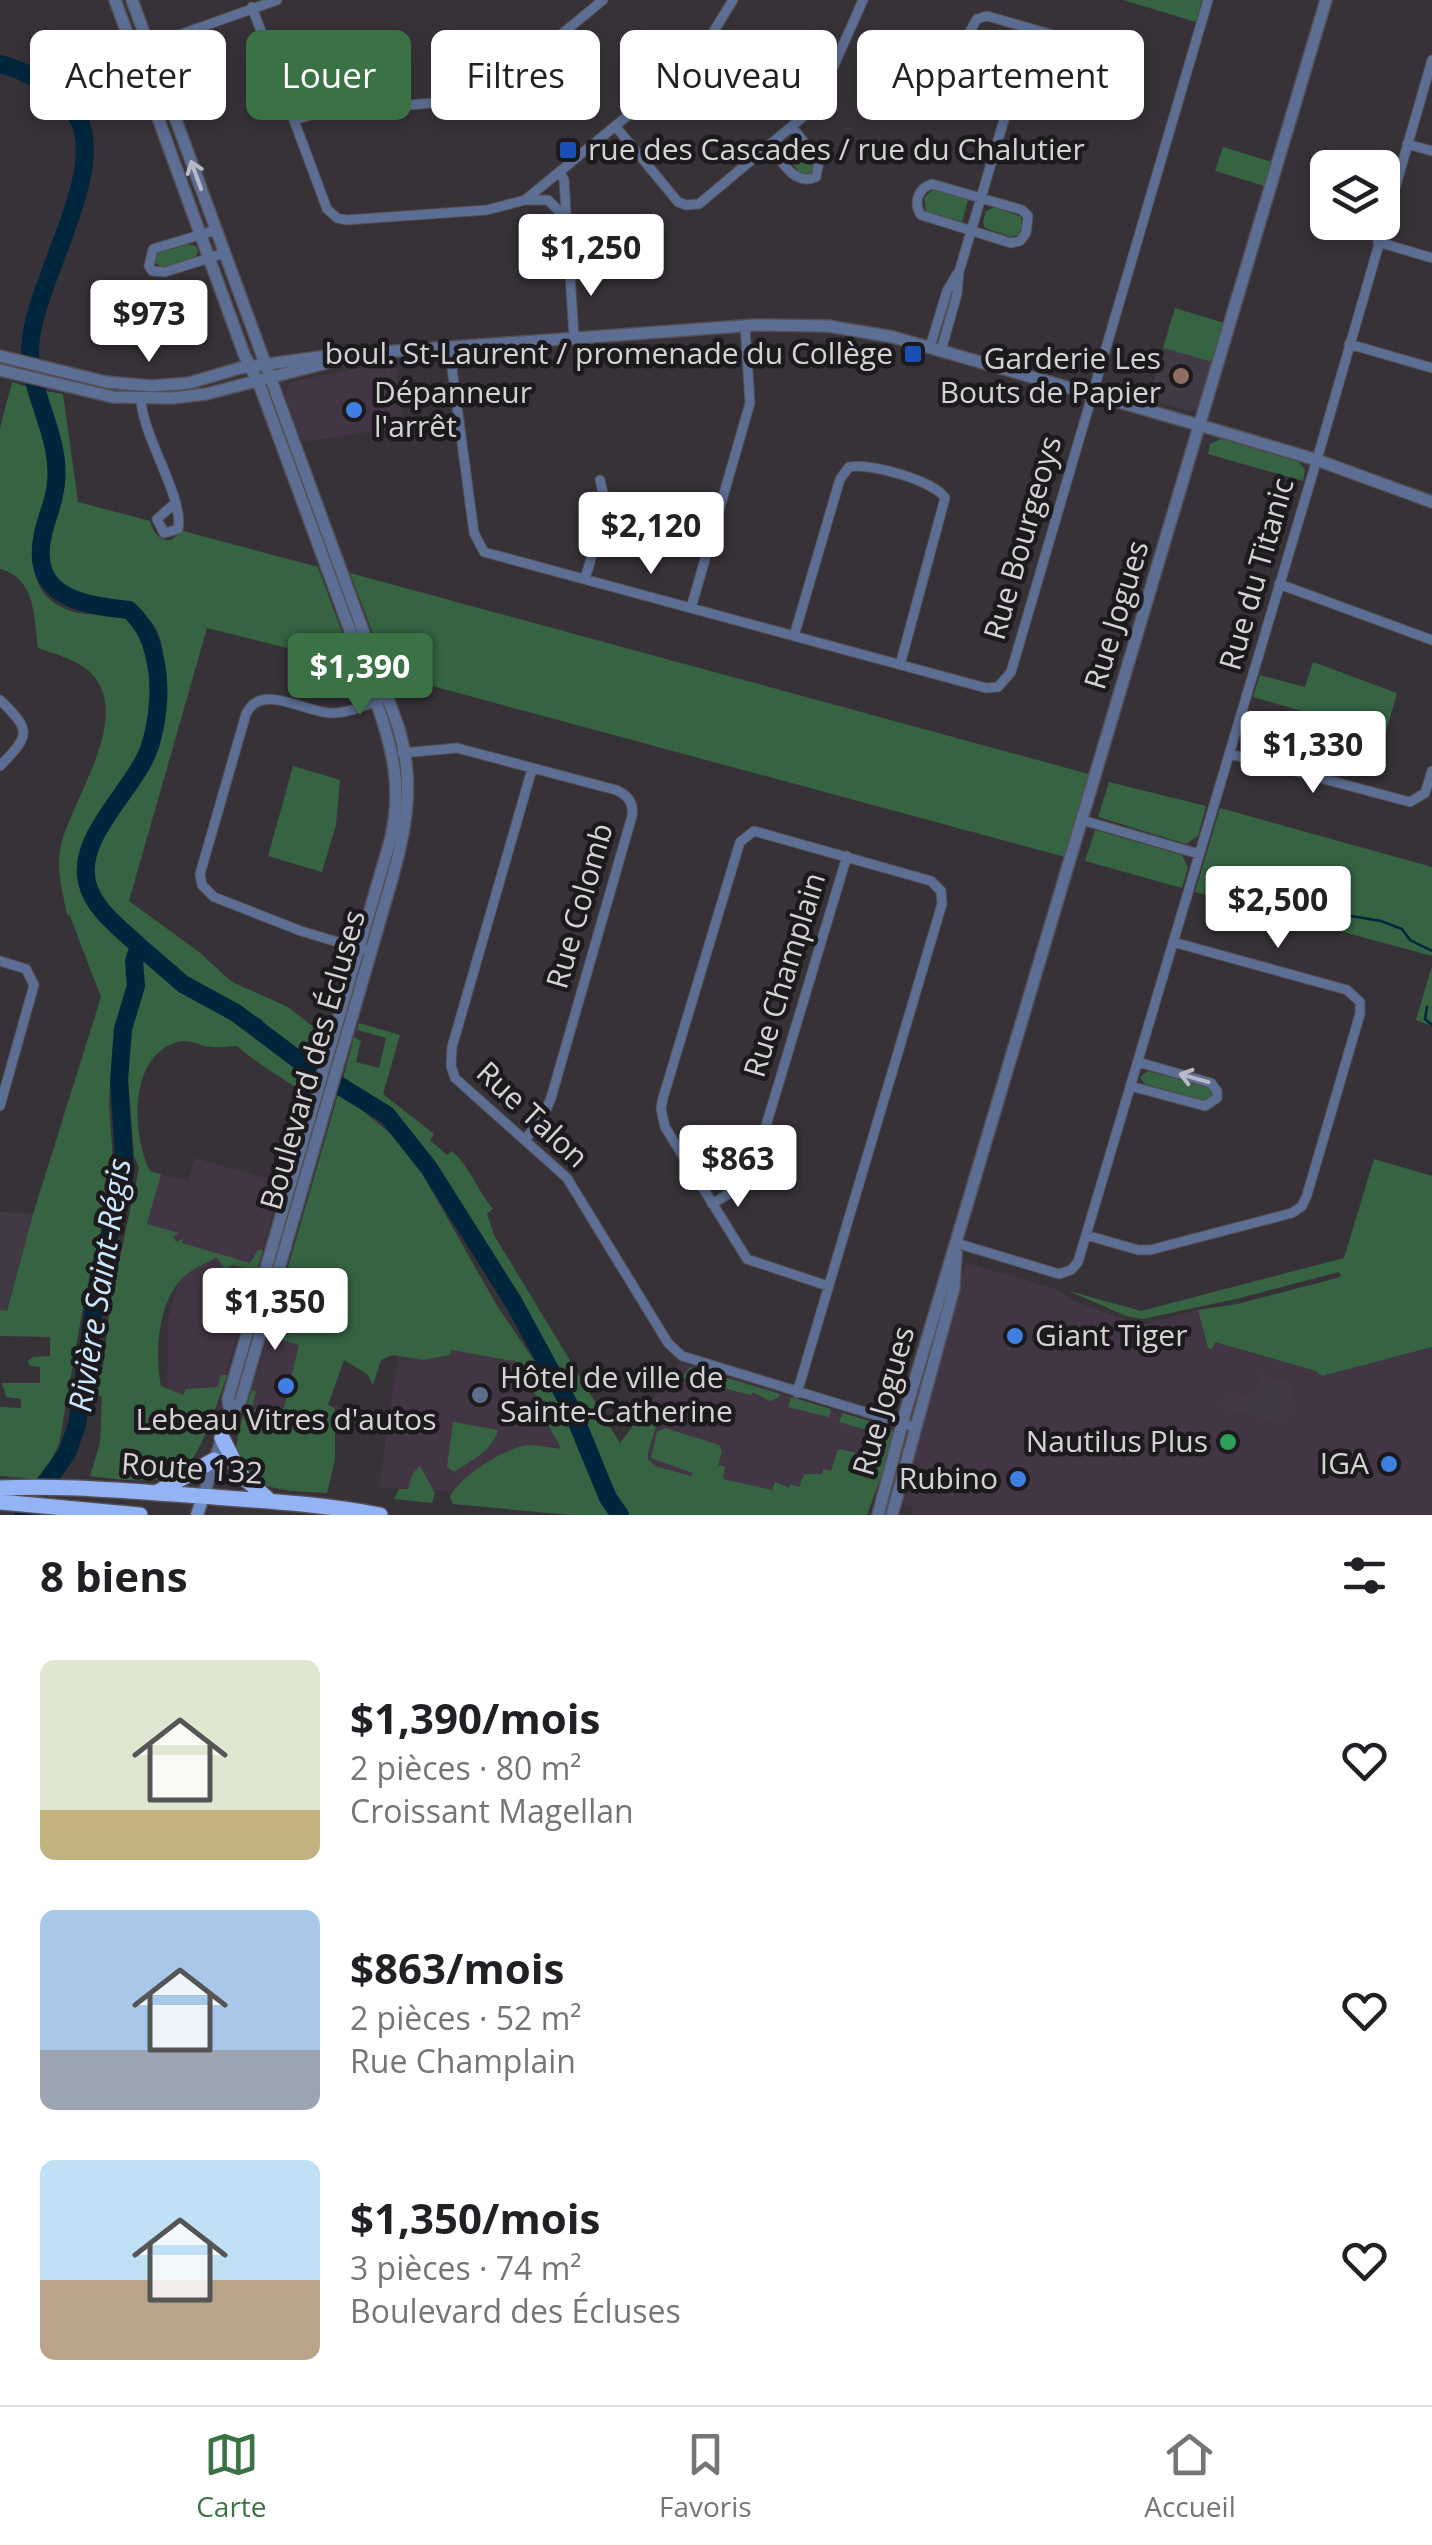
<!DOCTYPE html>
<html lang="fr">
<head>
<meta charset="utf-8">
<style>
	:root { --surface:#fff; --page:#f6f6f6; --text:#202124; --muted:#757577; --line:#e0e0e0; --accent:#3b7245 }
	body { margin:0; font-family:"Open Sans",sans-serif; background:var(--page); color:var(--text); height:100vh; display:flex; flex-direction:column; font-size:38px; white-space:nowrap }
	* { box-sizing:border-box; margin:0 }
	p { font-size:32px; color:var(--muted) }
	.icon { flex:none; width:55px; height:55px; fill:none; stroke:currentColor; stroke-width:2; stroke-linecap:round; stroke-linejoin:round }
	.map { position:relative; height:1515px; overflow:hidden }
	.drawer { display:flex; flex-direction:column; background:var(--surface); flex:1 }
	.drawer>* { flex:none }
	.hud { position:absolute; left:30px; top:30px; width:1372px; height:90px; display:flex; gap:20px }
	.tools { position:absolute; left:1310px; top:150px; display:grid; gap:20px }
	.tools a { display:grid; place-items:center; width:90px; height:90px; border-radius:15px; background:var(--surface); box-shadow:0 5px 15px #0003; font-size:50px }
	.price { position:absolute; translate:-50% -85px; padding:0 22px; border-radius:10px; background:#fff; color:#222; font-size:32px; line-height:65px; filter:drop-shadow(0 2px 5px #0008) }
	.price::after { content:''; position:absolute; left:50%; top:60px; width:30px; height:22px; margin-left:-15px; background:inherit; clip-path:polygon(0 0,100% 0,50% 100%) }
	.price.on { background:var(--accent); color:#fff }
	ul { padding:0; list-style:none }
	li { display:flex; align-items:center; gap:30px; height:250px; padding:0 40px }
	li span { display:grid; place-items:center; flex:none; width:280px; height:200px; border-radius:15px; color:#555 }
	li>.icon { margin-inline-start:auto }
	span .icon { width:120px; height:120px; fill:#fffc; stroke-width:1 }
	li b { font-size:42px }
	h2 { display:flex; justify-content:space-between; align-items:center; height:120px; padding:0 40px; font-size:42px }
	.tag { padding:0 35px; border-radius:15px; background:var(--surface); box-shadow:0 5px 15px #0003; font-size:35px; line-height:90px }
	.tag.on { background:var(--accent); color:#fff }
	.menu { display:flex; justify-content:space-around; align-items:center; height:140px; border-top:2px solid var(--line); background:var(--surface); font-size:28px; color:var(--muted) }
	.menu a { display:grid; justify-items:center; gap:5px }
	.menu .on { color:var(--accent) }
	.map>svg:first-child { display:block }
	.commercial { fill:#433644 }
	.built { fill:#413944 }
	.green { fill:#366443 }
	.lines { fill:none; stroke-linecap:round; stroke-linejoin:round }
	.stream { stroke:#00263d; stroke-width:2.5 }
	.river { stroke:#00263d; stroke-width:18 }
	.minor-casing { stroke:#534f54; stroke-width:11 }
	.tertiary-casing { stroke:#534f54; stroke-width:14 }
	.secondary-casing { stroke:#534f54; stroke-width:15 }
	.trunk-casing { stroke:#534f54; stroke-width:18 }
	.minor { stroke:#5c6e93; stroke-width:9 }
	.tertiary { stroke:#5c6e93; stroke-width:11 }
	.secondary { stroke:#728fc8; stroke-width:12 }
	.trunk { stroke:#93b3f4; stroke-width:15 }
	.oneway { stroke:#b7b9c5 }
	.transit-dot { fill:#1a4fb4; stroke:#1c1a1d; stroke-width:4 }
	.education-dot { fill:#8d6e63; stroke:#1c1a1d; stroke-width:4 }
	.shop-dot { fill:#3f7fe0; stroke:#1c1a1d; stroke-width:4 }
	.service-dot { fill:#5c6f8a; stroke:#1c1a1d; stroke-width:4 }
	.leisure-dot { fill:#2e9e5b; stroke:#1c1a1d; stroke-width:4 }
	.labels { text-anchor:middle; stroke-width:9; stroke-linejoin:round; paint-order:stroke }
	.poi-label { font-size:30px; fill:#d5d2d6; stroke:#1c1a1d; text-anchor:end }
	.street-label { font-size:30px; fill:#d5d2d6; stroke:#1c1a1d }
	.water-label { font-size:32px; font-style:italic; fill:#cbe7fd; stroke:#1c1a1d }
</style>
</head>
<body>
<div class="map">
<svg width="1432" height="1515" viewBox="0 0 1432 1515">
	<rect width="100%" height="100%" fill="#363238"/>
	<path class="commercial" d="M 395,361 L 404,427 L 302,442 L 285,396 L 290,382 Z
		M 195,1158 L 282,1183 L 219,1397 L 178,1395 L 167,1389 L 168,1318 L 190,1247 L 144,1234 L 161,1174 L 188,1181 Z
		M 966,1263 L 1057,1289 L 1074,1301 L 1132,1322 L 1146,1324 L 1198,1310 L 1208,1348 L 1212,1349 L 1214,1342 L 1316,1371 L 1322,1376 L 1432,1347 L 1432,1515 L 912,1515 L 912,1507 L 902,1504 Z
		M 268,1336 L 299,1344 L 282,1421 L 245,1413 Z
		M 452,1350 L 519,1362 L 524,1369 L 521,1386 L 534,1390 L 547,1410 L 548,1424 L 561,1450 L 528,1445 L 489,1461 L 451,1491 L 379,1487 L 398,1356 L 424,1360 L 450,1355 Z
		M 681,1362 L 889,1427 L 893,1435 L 885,1466 L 832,1476 L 783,1498 L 648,1470 L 620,1443 Z"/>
	<path class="built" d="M 1163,348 L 1212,362 L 1197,409 L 1188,411 L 1148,399 Z
		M 0,1212 L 33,1214 L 6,1312 L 0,1310 Z
		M 1261,1374 L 1295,1384 L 1285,1426 L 1221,1407 L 1226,1391 L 1253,1399 Z"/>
	<path class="green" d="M 1123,0 L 1202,0 L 1196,22 Z
		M 793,139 L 815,165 L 810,175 L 799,172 L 782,150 L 785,140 Z
		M 1223,147 L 1272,162 L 1265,186 L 1215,171 Z
		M 933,189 L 968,200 L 962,222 L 926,211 L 924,198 Z
		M 995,207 L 1021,217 L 1022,227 L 1018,235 L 1011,237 L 985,228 L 983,222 L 986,211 Z
		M 189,244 L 196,246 L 198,252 L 195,258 L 162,267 L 155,263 L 157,253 Z
		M 1175,308 L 1224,323 L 1212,362 L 1163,348 Z
		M 12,382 L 28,387 C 39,416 48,446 48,477 C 47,513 15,575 53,602 C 78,620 99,612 127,615 L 145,636 L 155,695 L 150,703 L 141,756 L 88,839 L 80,873 L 90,909 L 132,949 L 125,972 L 128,987 L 114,1030 L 109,1102 L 114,1180 L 84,1301 L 59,1444 L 51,1461 L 36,1479 L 0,1476 L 0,1407 L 21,1408 L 21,1399 L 6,1397 L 2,1383 L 40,1383 L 40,1367 L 30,1366 L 28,1361 L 33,1357 L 50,1356 L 50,1337 L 0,1336 L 0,1310 L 7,1311 L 33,1214 L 101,997 L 70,916 L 67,914 C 62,890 56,869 61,845 C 73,796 136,713 88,670 C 76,660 53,653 38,648 C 34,618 36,578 0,569 L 0,428 Z
		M 45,391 L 63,394 L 78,502 L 150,521 C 153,532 159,541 171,540 L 183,531 L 318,567 L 354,665 L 207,628 L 129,901 L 199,952 L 232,982 L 288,1007 L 325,1036 L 315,1064 L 288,1048 L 261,1019 L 182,978 L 178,967 C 143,948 79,898 93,853 C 99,830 129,796 142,778 C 146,774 144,769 146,764 C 157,726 167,692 163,652 C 155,583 82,618 54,575 C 39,553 60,520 63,495 C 68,459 54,424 45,391 Z
		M 1221,439 L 1299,462 L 1305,470 L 1303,481 L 1208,454 L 1210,444 Z
		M 350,573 L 1089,774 L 1065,857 L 388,674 Z
		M 1313,662 L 1397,693 L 1385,735 L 1253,697 L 1260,675 L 1305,687 Z
		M 293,766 L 340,780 L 336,825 L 322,872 L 268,856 Z
		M 1109,782 L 1206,806 L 1198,836 L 1186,844 L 1098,817 Z
		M 1220,808 L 1432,867 L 1432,956 L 1195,892 Z
		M 1095,830 L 1182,855 L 1188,867 L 1182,888 L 1085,861 Z
		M 148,956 L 189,992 L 225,1011 L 311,1079 L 307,1094 C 283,1079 259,1065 237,1046 C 229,1046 221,1048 213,1047 C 203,1047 192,1040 182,1041 C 128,1051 131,1134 150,1171 L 161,1174 L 147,1224 L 179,1233 L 173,1236 L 176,1242 L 183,1239 L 182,1243 L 250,1263 L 258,1250 L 263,1250 L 253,1284 L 249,1283 L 244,1268 L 234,1265 L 224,1269 L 217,1257 C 208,1262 197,1267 188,1273 C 158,1296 154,1352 161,1386 L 183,1395 L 186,1389 L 218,1387 L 221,1375 L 227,1375 C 219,1398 202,1454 184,1469 C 161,1487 116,1479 90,1476 L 100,1443 L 102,1397 L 95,1394 L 97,1375 L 102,1373 L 111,1300 L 139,1168 L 134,1156 L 126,1049 L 141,991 L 143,962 Z
		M 1432,966 L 1432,1026 L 1416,1020 Z
		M 359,1023 L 400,1035 L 383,1094 L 434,1134 L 430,1140 L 447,1155 L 452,1151 C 472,1170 476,1188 493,1209 L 487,1214 L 494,1235 L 620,1443 L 649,1405 L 661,1409 L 648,1453 L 648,1459 L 655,1466 L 691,1476 L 693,1473 L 651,1458 L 657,1432 L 665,1428 L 719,1445 L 722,1451 L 717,1469 L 719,1465 L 725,1467 L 723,1479 L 772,1490 L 775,1482 L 789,1488 L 791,1484 L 799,1487 L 804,1474 L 822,1474 L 823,1469 L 831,1471 L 838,1449 L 874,1457 L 881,1434 L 839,1422 L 843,1413 L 889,1427 L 893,1431 L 886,1463 L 867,1515 L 627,1515 L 607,1479 L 577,1402 L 557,1367 L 507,1296 L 444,1186 L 399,1125 L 343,1079 L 354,1037 L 361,1041 L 356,1062 L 379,1068 L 386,1038 L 357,1030 Z
		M 1148,1071 L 1209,1088 L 1212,1095 L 1206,1101 L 1145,1084 L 1140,1077 Z
		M 339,1091 L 396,1138 L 419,1168 L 496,1304 L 540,1369 L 562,1394 L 562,1404 L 598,1492 L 613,1515 L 570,1515 L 453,1504 L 450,1497 C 457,1478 508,1446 529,1445 C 539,1445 551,1448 561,1449 C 558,1440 552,1434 549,1426 C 541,1407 543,1394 521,1386 L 524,1369 L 519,1362 L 452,1350 L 450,1355 L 424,1360 L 392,1355 L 381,1360 L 373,1385 L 367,1374 L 344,1360 L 328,1405 L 335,1408 L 335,1459 L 327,1493 C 293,1491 234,1493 237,1443 C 238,1425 247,1406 252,1390 L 256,1391 L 252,1408 L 259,1414 L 281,1419 L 299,1345 L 268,1336 Z
		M 1374,1159 L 1432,1176 L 1432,1347 L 1322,1376 L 1316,1371 L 1215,1342 L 1212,1349 L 1208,1348 L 1198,1310 L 1237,1304 L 1337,1278 L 1341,1276 L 1339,1272 L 1240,1298 L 1143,1319 L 1126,1316 L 1069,1291 L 1141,1311 L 1344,1258 Z
		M 690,1367 L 780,1394 L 779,1397 L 770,1401 L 753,1392 L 751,1395 L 682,1378 Z
		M 791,1397 L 831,1409 L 829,1417 L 788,1407 Z
		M 453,1422 L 498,1430 C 492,1452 471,1460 454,1472 L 447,1467 Z
		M 420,1466 L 435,1493 L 432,1503 L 394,1499 L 399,1489 L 408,1489 L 413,1473 Z"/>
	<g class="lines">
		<path class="stream" d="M 1321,911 L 1381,921 L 1402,929 L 1410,940 L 1432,951
			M 1427,1007 L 1425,1019 L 1432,1025"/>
		<path class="river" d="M 0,64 C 26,71 47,82 64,102 C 69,107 76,113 79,120 C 106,176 32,286 30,348 C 29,394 61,436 56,482 C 55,501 46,517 43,534 C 29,597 81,605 129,610 C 146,626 151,639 156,663 C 161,689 158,720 150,746 C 136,789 76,835 87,882 C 93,909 120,928 139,946 L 134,961 L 136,986 L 123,1029 L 119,1081 L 125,1172 L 98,1281 L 77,1425 L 67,1453 L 23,1515
			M 139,946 L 183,984 L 236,1013 L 301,1062 L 387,1115 L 429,1168 L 514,1303 L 571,1408 L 608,1498 L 620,1515"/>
		<defs>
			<path id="minor" d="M 252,7 L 327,209 L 337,218 L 346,220 L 487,210 L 525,200 L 681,72 L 704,47 L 733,0
				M 987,16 L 1067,39 L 1073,44 L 1074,57 L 1058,103 L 1039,104 L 962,78 C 959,60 967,34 977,19 Z
				M 134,51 L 277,0
				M 294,120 L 352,103 L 410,105 L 484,98 L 603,0
				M 616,127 L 678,202 L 686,205 L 699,204 L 816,106 L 863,0
				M 1407,144 L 1432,151
				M 769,145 C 781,160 794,187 816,177 L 819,161 L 792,127
				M 560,172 L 564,180 L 574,337
				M 932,184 L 1022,210 L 1028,216 L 1026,233 L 1020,241 L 1011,243 L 921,215 C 913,203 918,188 932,184 Z
				M 527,200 L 548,200 L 564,216
				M 216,230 L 153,249 L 149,266 L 152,271 L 165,272 L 225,253
				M 1378,242 L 1432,258
				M 1349,344 L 1432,368
				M 449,346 L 474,533 L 484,552 L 986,688 L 998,687 L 1011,672 L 1208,0
				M 930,347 L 947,291 L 957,274
				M 941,351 L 957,294 L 959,272 L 1011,96
				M 141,399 C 142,436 185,499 178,529 L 164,533 L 157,519 L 174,504
				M 585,579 L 606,507 L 600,480
				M 1279,584 L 1432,640
				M 691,608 L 750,403 L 745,326
				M 794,636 L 840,479 L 849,467 C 868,462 935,481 945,498 L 900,665
				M 0,700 C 32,731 30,735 0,766
				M 402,753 L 457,748 L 616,790 C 628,795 634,803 632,816 L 551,1098 L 544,1115 L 525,1140
				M 1230,754 L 1410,802 L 1425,793 L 1432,771
				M 532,769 L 452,1047 L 451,1066 L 455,1078 L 567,1178 L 668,1343 L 682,1356 L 914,1427
				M 1082,820 L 1199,854
				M 364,950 L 301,931 L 214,897 L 202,885 L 200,874 L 246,714 C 261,681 307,714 333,713 C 349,713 365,705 380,700
				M 0,961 L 26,969 L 34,985 L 0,1106
				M 1130,1086 L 1205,1106 L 1217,1098 L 1217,1091 L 1211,1083 L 1138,1062
				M 712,1204 L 745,1184 L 753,1169 L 847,856
				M 1086,1235 L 1138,1250 L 1150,1250 L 1292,1213 L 1302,1206 L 1307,1195 L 1360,1014 L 1360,1002 L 1347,990 L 1173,942
				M 956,1243 L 1059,1274 L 1071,1270 L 1078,1262 L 1320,449 L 1432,60
				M 797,1393 L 942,904 L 941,891 L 931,881 L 754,831 L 740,842 L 663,1098 L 661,1109 L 665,1127 L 747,1259 L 828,1286"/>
			<path id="tertiary" d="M 115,0 L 244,354 L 261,389 L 376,701 C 393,749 403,790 390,841 L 228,1399 L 230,1413
				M 132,0 L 398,726 C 415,780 407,826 392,879 L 240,1403 L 230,1413 L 203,1497
				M 0,356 L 106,382 L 152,386 L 189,383 L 240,368 L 327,356 L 756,325 L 828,326 L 893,337 L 1216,430 L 1317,460 L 1432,502
				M 0,370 L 113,397 L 172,398 L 206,394 L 342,359
				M 878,1515 L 905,1413 L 1326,0
				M 892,1515 L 954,1288 L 956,1253"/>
			<path id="secondary" d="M 197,1515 L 203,1497"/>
			<path id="trunk" d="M 222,1438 L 241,1475 L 270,1501
				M 0,1488 C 62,1485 125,1491 187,1495 C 251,1500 316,1503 380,1515
				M 156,1493 L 214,1460
				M 0,1502 L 140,1515"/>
		</defs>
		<use href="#minor" class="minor-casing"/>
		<use href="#tertiary" class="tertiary-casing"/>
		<use href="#secondary" class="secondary-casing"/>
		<use href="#trunk" class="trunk-casing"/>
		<use href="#minor" class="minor"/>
		<use href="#tertiary" class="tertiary"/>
		<use href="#secondary" class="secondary"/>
		<use href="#trunk" class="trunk"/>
	</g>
	<defs><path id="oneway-shaft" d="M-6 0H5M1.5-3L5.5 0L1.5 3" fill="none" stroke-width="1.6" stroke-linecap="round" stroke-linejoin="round" transform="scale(2.5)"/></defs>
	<g class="oneway">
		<use href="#oneway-shaft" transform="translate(196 175) rotate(-110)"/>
		<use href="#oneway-shaft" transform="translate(1194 1078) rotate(-164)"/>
	</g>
	<g class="transit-dot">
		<rect x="558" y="140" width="20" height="20" rx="5"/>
		<rect x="903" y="344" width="20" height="20" rx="5"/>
	</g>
	<circle class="education-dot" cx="1181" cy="376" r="10"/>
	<g class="shop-dot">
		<circle cx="354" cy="410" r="10"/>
		<circle cx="1015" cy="1336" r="10"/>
		<circle cx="286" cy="1386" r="10"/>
		<circle cx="1389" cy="1464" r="10"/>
		<circle cx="1018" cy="1479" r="10"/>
	</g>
	<circle class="service-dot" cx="480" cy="1395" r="10"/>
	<circle class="leisure-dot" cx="1228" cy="1442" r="10"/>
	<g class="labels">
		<g class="poi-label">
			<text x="588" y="160" text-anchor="start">rue des Cascades / rue du Chalutier</text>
			<text x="893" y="364">boul. St-Laurent / promenade du Collège</text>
			<text x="1161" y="369">Garderie Les<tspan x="1161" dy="34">Bouts de Papier</tspan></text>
			<text x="374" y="403" text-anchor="start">Dépanneur<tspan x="374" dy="34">l'arrêt</tspan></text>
			<text x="1035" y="1346" text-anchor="start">Giant Tiger</text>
			<text x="500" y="1388" text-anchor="start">Hôtel de ville de<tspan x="500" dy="34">Sainte-Catherine</tspan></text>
			<text x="286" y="1430" text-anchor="middle">Lebeau Vitres d'autos</text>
			<text x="1208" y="1452">Nautilus Plus</text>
			<text x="1369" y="1474">IGA</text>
			<text x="998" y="1489">Rubino</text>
		</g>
		<g class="street-label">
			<text transform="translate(1023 538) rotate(-74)" y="10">Rue Bourgeoys</text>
			<text transform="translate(1257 574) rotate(-74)" y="10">Rue du Titanic</text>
			<text transform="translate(1117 615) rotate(-73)" y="10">Rue Jogues</text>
			<text transform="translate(580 906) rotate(-74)" y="10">Rue Colomb</text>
			<text transform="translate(785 975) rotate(-73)" y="10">Rue Champlain</text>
			<text transform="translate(313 1060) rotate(-74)" y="10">Boulevard des Écluses</text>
			<text transform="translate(532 1115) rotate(43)" y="10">Rue Talon</text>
			<text transform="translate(884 1401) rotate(-74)" y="10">Rue Jogues</text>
			<text transform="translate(192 1469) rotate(4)" y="10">Route 132</text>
		</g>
		<g class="water-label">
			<text transform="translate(100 1285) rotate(-81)" y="11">Rivière Saint-Régis</text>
		</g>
	</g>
</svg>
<div class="tools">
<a><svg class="icon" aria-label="layers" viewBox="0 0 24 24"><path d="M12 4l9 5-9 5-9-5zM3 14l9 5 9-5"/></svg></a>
</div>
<b class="price" style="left:591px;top:299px">$1,250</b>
<b class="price" style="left:149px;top:365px">$973</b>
<b class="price" style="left:651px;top:577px">$2,120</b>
<b class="price on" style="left:360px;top:718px">$1,390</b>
<b class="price" style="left:1313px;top:796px">$1,330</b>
<b class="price" style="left:1278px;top:951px">$2,500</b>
<b class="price" style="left:738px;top:1210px">$863</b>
<b class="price" style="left:275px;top:1353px">$1,350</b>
<div class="hud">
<a class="tag">Acheter</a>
<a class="tag on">Louer</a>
<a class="tag">Filtres</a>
<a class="tag">Nouveau</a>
<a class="tag">Appartement</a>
</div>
</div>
<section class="drawer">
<h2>8 biens<svg class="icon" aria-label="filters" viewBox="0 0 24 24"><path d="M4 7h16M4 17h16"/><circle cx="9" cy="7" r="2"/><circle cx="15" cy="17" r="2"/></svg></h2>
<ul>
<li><span style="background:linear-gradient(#dfe7d0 75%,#c2b280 0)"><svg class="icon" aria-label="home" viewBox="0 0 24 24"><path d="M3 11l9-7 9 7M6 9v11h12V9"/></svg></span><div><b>$1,390/mois</b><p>2 pièces · 80 m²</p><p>Croissant Magellan</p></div><svg class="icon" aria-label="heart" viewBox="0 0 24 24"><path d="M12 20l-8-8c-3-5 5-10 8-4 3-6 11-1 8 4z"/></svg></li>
<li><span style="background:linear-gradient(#a9c7e8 70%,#9aa5b1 0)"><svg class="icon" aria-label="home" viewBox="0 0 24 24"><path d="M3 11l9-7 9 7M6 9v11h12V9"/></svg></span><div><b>$863/mois</b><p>2 pièces · 52 m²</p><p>Rue Champlain</p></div><svg class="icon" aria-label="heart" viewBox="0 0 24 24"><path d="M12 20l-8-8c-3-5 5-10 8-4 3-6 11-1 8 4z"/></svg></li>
<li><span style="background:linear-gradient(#bfe0f5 60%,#b9a48a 0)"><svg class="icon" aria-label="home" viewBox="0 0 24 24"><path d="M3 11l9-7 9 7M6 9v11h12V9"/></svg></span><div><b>$1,350/mois</b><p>3 pièces · 74 m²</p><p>Boulevard des Écluses</p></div><svg class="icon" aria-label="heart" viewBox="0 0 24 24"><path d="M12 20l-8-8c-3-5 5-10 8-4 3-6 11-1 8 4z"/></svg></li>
</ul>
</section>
<nav class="menu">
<a class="on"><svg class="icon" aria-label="map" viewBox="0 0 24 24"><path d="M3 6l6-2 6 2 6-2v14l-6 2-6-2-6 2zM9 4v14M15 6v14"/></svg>Carte</a>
<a><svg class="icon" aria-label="saved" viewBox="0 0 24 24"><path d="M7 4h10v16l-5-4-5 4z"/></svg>Favoris</a>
<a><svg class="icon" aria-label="home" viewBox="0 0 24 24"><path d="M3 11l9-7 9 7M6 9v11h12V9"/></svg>Accueil</a>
</nav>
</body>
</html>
